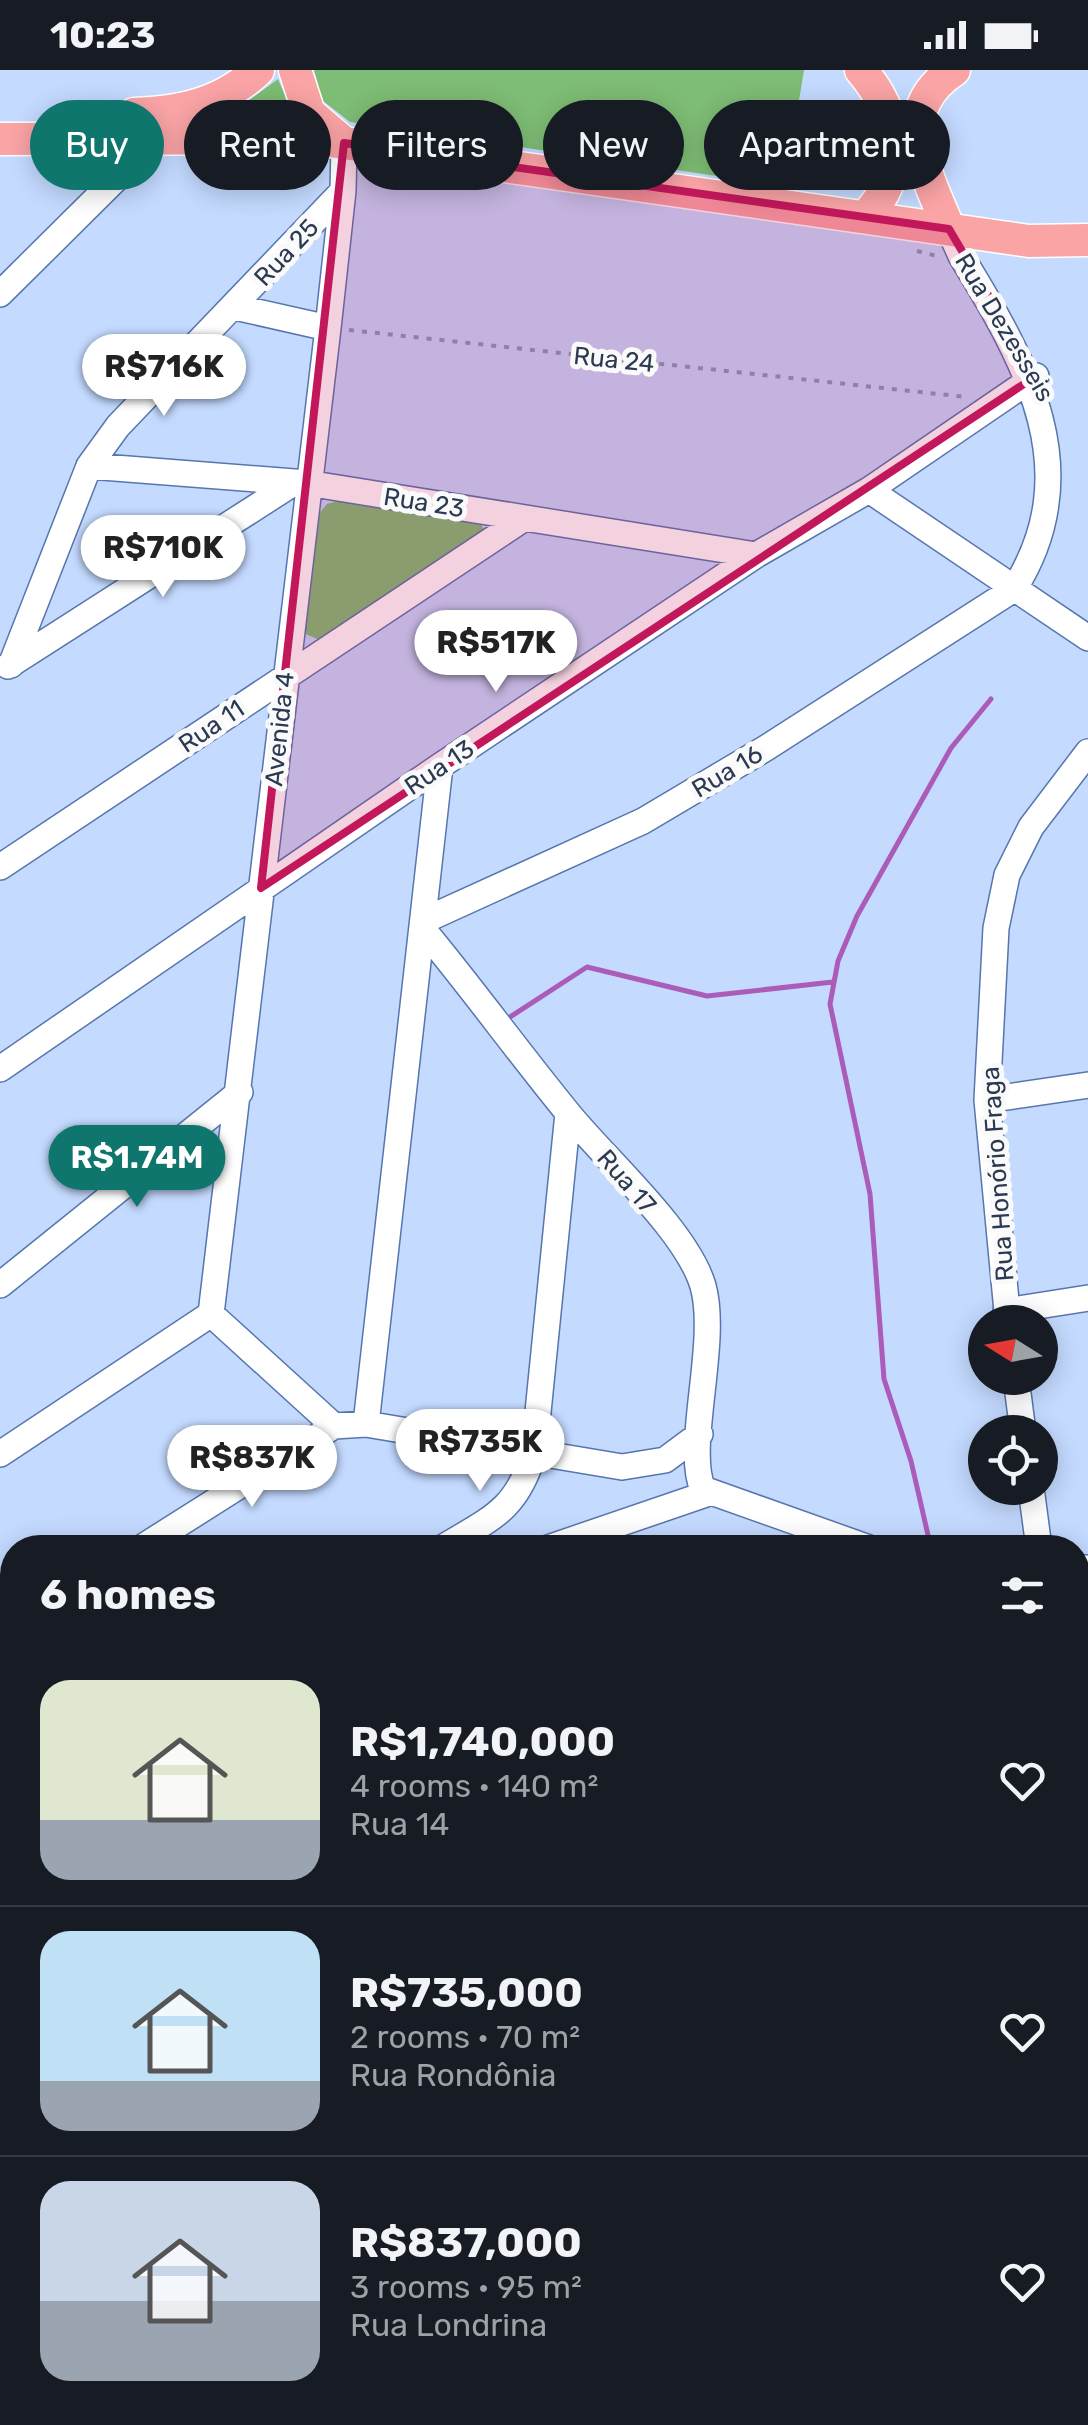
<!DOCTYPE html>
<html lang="en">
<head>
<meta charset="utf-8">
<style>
	:root { --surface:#171b24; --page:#242831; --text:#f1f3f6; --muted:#9ea1a6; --line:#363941; --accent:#0f766e }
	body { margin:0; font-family:Rubik,sans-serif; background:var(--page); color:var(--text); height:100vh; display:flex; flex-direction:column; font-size:38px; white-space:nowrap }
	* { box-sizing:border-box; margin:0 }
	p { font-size:32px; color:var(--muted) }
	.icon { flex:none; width:55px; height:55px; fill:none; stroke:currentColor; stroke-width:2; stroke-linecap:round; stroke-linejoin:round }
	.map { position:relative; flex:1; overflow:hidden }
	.sheet { position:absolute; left:0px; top:1465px; width:1090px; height:890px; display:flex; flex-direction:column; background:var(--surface); border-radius:40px 40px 0 0; box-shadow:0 5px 25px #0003 }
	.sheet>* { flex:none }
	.banner { position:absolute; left:30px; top:30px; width:1030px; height:90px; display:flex; gap:20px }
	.needle { width:65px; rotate:281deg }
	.buttons { position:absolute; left:968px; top:1235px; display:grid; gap:20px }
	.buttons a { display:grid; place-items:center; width:90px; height:90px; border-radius:50%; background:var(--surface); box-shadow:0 5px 25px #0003; font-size:50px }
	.price { position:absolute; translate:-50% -85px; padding:0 22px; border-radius:35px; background:#fff; color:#222; font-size:32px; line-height:65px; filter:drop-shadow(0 2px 5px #0008) }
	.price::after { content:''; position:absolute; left:50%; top:60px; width:30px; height:22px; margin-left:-15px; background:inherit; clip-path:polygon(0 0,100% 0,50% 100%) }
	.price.on { background:var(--accent); color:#fff }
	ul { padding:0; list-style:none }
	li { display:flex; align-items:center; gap:30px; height:250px; padding:0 40px }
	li+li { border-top:2px solid var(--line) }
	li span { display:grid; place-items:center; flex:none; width:280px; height:200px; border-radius:30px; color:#555 }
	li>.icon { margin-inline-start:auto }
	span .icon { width:120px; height:120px; fill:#fffc; stroke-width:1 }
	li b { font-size:42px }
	h2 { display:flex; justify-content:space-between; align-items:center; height:120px; padding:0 40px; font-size:42px }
	.pill { padding:0 35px; border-radius:45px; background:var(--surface); box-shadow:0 5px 25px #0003; font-size:35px; line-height:90px }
	.pill.on { background:var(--accent); color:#fff }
	.status { display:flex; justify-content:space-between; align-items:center; height:70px; padding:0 50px; background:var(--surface); direction:ltr }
	.status svg { height:28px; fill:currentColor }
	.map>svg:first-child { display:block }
	.green { fill:#7ebd75 }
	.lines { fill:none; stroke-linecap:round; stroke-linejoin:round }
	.stream { stroke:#ab5cb9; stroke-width:5 }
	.minor-casing { stroke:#5776ad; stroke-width:28 }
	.major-casing { stroke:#fff; stroke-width:35 }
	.path { stroke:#8699b9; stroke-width:4; stroke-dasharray:5 8; stroke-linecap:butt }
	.minor { stroke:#fff; stroke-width:25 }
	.major { stroke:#faa4a6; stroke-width:32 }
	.wall { fill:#979bd4 }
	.shaded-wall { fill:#7b7ead }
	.marked { fill:#c2185b; fill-opacity:0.2; stroke:#c2185b; stroke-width:8; stroke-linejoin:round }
	.labels { text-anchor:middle; stroke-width:10; stroke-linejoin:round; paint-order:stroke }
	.street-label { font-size:25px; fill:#2b3952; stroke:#fafafa }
</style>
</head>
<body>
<div class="status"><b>10:23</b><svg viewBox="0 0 49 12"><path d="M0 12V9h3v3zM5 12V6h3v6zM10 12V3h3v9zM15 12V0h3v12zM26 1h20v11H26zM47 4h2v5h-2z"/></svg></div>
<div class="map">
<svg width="1088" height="2355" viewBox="0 0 1088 2355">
	<rect width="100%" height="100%" fill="#c4daff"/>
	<path class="green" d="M 314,0 L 804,0 L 785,116 L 350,52 L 322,30 Z
		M 278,9 L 296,51 L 221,51 Z
		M 341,430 L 481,453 L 484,462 L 320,570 L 303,563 L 317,446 L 327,434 Z"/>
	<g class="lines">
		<path class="stream" d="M 507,949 L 587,897 L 707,926 L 833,912
			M 931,1478 L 911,1391 L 884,1309 L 870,1124 L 830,934 L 838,891 L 857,846 L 951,678 L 991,629
			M 1078,2032 L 1088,2026
			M 0,2145 L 12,2117
			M 1078,2320 L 1088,2310
			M 1047,2347 L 1056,2355
			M 759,2355 L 762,2342
			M 1037,2355 L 1052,2342"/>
		<defs>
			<path id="minor" d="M 0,224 L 129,96 L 147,65
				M 235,237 L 328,258
				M 89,396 L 307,413 L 756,485
				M 869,420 L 1088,568
				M 11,595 L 89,396 L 118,356 L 343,121
				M 8,596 L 295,412
				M 0,797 L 523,449
				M 423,851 L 643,751 L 766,678 L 1014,519 C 1088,402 1028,295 961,186 L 949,159
				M 422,858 C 472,918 518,982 568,1043 C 605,1089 687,1161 703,1216 C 719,1272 684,1379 703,1419 L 869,1478
				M 0,999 L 440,696 L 756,485 L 869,420 L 1036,306
				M 987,1030 L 1088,1015
				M 0,1215 L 240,1022
				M 1006,1241 L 1088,1228
				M 211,1244 L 328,258 L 343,121 L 344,73
				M 211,1244 L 334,1356
				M 1008,1252 L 987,1030 L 996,858 L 1007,805 L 1031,757 L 1088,682
				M 1016,1308 L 1023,1362
				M 366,1354 L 440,696
				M 0,1384 L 211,1244
				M 1031,1418 L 1039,1478
				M 141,1478 L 334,1356 L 366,1354 L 622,1397 L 665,1390 L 700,1364
				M 442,1478 C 492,1448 517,1440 534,1382 L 568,1043
				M 548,1478 L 709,1423
				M 1078,1498 L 1088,1498
				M 0,1566 L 12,1558
				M 1078,1697 L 1088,1695
				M 0,1756 L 12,1747
				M 0,1840 L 12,1844
				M 0,2058 L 12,2010
				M 0,2210 L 12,2173
				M 130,2342 L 133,2355
				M 306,2342 L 311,2355
				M 558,2342 L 559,2355
				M 735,2342 L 736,2355
				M 44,2355 L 49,2342
				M 78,2355 L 85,2342
				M 440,2355 L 446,2342"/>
			<path id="major" d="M 295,0 L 309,43 L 344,73
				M 861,0 C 898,43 908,101 867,145
				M 134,44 C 181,43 223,33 258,0
				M 0,69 L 309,68 L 1029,171 L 1088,170
				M 949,159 C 927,105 891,41 954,0
				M 1078,2161 L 1088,2156
				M 1078,2192 L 1088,2197
				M 872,2355 L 877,2342"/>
		</defs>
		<use href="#minor" class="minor-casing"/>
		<use href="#major" class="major-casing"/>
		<path class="path" d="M 917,181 L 941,187
			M 349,260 L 966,327"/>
		<use href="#minor" class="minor"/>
		<use href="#major" class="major"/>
	</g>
	<path class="wall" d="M 381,2342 L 407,2342 L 401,2355 L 387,2355 L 381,2352 Z"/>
	<path class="shaded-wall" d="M 398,2342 L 407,2342 L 401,2355 L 398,2355 Z"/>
	<path class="marked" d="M 344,73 L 949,159 L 1036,306 L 261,818 Z"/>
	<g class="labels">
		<g class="street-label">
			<text transform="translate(286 182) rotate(-47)" y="9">Rua 25</text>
			<text transform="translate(1005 257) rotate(59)" y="9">Rua Dezesseis</text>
			<text transform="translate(614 289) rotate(6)" y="9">Rua 24</text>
			<text transform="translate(424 432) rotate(9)" y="9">Rua 23</text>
			<text transform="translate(211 656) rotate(-34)" y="9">Rua 11</text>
			<text transform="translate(279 659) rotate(-84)" y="9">Avenida 4</text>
			<text transform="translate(439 697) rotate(-34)" y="9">Rua 13</text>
			<text transform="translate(727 701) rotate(-31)" y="9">Rua 16</text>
			<text transform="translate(997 1104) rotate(-94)" y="9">Rua Honório Fraga</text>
			<text transform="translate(627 1111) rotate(49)" y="9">Rua 17</text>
		</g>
	</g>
</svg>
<div class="buttons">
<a><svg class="needle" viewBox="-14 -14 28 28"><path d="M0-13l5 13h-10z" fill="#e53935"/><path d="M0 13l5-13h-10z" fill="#9ea1a6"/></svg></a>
<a><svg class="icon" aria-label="locate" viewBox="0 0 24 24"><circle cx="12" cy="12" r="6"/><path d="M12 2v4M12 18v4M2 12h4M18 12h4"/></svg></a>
</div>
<b class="price" style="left:164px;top:349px">R$716K</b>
<b class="price" style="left:163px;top:530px">R$710K</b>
<b class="price" style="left:496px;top:625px">R$517K</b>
<b class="price on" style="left:137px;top:1140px">R$1.74M</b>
<b class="price" style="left:480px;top:1424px">R$735K</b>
<b class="price" style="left:252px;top:1440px">R$837K</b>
<div class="banner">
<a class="pill on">Buy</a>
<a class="pill">Rent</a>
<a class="pill">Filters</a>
<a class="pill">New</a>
<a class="pill">Apartment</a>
</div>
<section class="sheet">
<h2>6 homes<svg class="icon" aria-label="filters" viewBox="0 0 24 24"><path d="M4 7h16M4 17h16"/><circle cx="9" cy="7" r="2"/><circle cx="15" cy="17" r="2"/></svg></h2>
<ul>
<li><span style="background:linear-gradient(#dfe7d0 70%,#9aa5b1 0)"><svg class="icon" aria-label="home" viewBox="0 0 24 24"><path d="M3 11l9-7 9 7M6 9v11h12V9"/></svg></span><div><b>R$1,740,000</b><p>4 rooms · 140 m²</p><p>Rua 14</p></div><svg class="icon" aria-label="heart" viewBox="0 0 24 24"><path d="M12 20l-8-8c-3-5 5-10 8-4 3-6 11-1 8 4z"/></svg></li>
<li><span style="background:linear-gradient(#bfe0f5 75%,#9aa5b1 0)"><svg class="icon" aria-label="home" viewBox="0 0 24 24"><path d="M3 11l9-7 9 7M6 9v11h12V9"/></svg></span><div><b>R$735,000</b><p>2 rooms · 70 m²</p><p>Rua Rondônia</p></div><svg class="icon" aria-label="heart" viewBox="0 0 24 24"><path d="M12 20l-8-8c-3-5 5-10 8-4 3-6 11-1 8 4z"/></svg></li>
<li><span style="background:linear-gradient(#c9d6e8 60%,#9aa5b1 0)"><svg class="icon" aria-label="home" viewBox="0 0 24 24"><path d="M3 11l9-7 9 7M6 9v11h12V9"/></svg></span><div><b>R$837,000</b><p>3 rooms · 95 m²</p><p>Rua Londrina</p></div><svg class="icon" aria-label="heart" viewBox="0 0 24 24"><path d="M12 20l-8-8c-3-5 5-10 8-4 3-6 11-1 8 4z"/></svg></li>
</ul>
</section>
</div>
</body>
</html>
